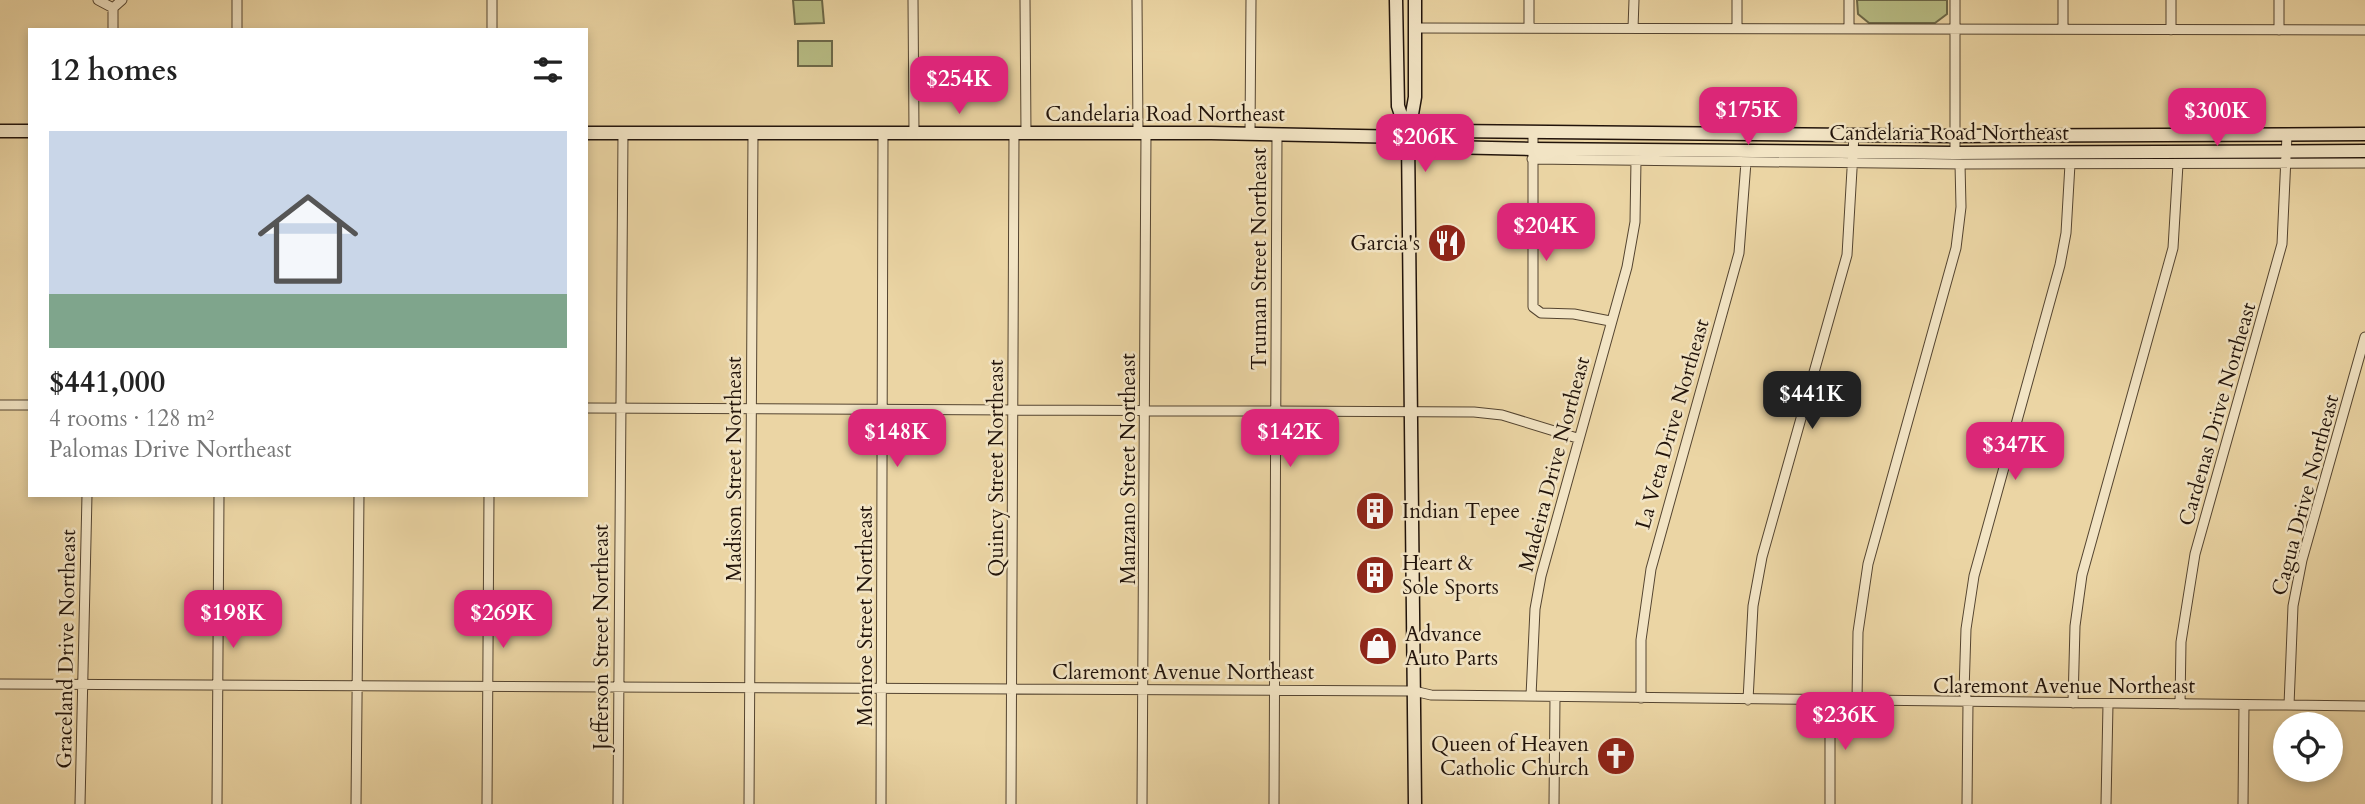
<!DOCTYPE html>
<html lang="en">
<head>
<meta charset="utf-8">
<style>
	:root { --surface:#fff; --page:#f6f6f6; --text:#222; --muted:#767676; --accent:#db2777 }
	body { margin:0; font-family:Cardo,serif; background:var(--page); color:var(--text); height:100vh; display:flex; flex-direction:column; font-size:26px; white-space:nowrap }
	* { box-sizing:border-box; margin:0 }
	p { font-size:23px; color:var(--muted) }
	.icon { flex:none; width:38px; height:38px; fill:none; stroke:currentColor; stroke-width:2; stroke-linecap:round; stroke-linejoin:round }
	.map { position:relative; flex:1; overflow:hidden }
	.side { position:absolute; left:28px; top:28px; width:560px; height:469px; display:flex; flex-direction:column; background:var(--surface); border-radius:0px; box-shadow:0 4px 10px #0003 }
	.side>* { flex:none }
	.tools { position:absolute; left:2273px; top:712px; display:grid; gap:14px }
	.tools a { display:grid; place-items:center; width:70px; height:70px; border-radius:50%; background:var(--surface); box-shadow:0 4px 10px #0003; font-size:35px }
	.price { position:absolute; translate:-50% -60px; padding:0 16px; border-radius:14px; background:var(--accent); color:#fff; font-size:23px; line-height:46px; filter:drop-shadow(0 2px 4px #0008) }
	.price::after { content:''; position:absolute; left:50%; top:42px; width:21px; height:16px; margin-left:-10px; background:inherit; clip-path:polygon(0 0,100% 0,50% 100%) }
	.price.active { background:#222; color:#fff }
	ul { padding:0; list-style:none }
	li { display:grid; align-content:center; gap:14px; height:371px; padding:0 21px }
	li span { display:grid; place-items:center; height:217px; border-radius:0px; color:#555 }
	li>.icon { margin-inline-start:auto }
	span .icon { width:126px; height:126px; fill:#fffc; stroke-width:1 }
	li b { font-size:30px }
	h2 { display:flex; justify-content:space-between; align-items:center; height:84px; padding:0 21px; font-size:30px }
	.map>svg:first-child { display:block }
	.green { fill:#b8bd85; stroke:#6c6848; stroke-width:2 }
	.lines { fill:none; stroke-linecap:round; stroke-linejoin:round }
	.minor-casing { stroke:#544430; stroke-width:11 }
	.secondary-casing { stroke:#21130a; stroke-width:15 }
	.minor { stroke:#f2e4c4; stroke-width:9 }
	.secondary { stroke:#f2e4c4; stroke-width:12 }
	.labels { text-anchor:middle; stroke-width:5; stroke-linejoin:round; paint-order:stroke }
	.street-label { font-size:21px; fill:#21130a; stroke:#f2e4c4 }
	.poi-label { font-size:21px; fill:#21130a; stroke:#f2e4c4; text-anchor:start }
</style>
</head>
<body>
<div class="map">
<svg width="2365" height="804" viewBox="0 0 2365 804">
	<rect width="100%" height="100%" fill="#ebd5a4"/>
	<filter id="stains"><feTurbulence type="fractalNoise" baseFrequency=".00286" numOctaves="4"/><feColorMatrix values="0 0 0 0 .2 0 0 0 0 .09 0 0 0 0 .02 0 0 0 .5 -.17"/></filter>
	<radialGradient id="worn" r=".72"><stop offset=".6" stop-color="#630" stop-opacity="0"/><stop offset="1" stop-color="#630" stop-opacity=".3"/></radialGradient>
	<path class="green" d="M 793,0 L 822,0 L 824,23 L 795,24 Z
		M 1857,0 L 1947,0 L 1947,14 L 1935,23 L 1869,23 L 1858,14 Z
		M 798,41 L 832,41 L 832,66 L 798,66 Z"/>
	<g class="lines">
		<defs>
			<path id="minor" d="M 98,0 L 113,8
				M 913,0 L 914,132
				M 1025,0 L 1026,133
				M 1137,0 L 1138,133
				M 1955,0 L 1955,153
				M 1415,28 L 2365,30
				M 1529,28 L 1529,0
				M 1633,28 L 1634,0
				M 1737,28 L 1737,0
				M 1849,28 L 1849,0
				M 2063,29 L 2063,0
				M 113,30 L 113,8 L 122,0
				M 237,30 L 237,0
				M 492,30 L 492,0
				M 2171,30 L 2171,0
				M 2279,30 L 2279,0
				M 1533,132 L 1533,307 L 1541,313 L 1574,314 L 1610,321
				M 1250,133 L 1251,0
				M 1532,159 L 1963,164 L 2365,163
				M 0,405 L 30,405
				M 586,408 L 1474,412 L 1502,415 L 1577,438
				M 0,684 L 1414,691 L 1431,695 L 2365,706
				M 1531,696 L 1535,609 L 1541,576 L 1627,267 L 1635,222 L 1636,160
				M 1641,698 L 1641,640 L 1651,569 L 1739,253 L 1746,162
				M 1748,700 L 1753,606 L 1762,557 L 1847,255 L 1854,135
				M 1857,701 L 1858,632 L 1868,564 L 1956,248 L 1961,207 L 1960,164
				M 2073,703 L 2075,626 L 2082,575 L 2173,248 L 2178,164
				M 2180,704 L 2181,642 L 2195,554 L 2282,244 L 2287,135
				M 2289,705 L 2293,606 L 2302,560 L 2365,337
				M 80,804 L 87,495
				M 217,804 L 219,495
				M 356,804 L 359,495
				M 487,804 L 489,495
				M 618,804 L 623,133
				M 749,804 L 753,134
				M 881,804 L 883,133
				M 1011,804 L 1014,133
				M 1142,804 L 1146,133
				M 1274,804 L 1277,134
				M 1554,804 L 1555,697
				M 1830,804 L 1830,701
				M 1967,804 L 1968,703 L 1964,692 L 1966,629 L 1974,576 L 2060,265 L 2066,233 L 2070,164
				M 2106,804 L 2108,704
				M 2243,804 L 2244,705"/>
			<path id="secondary" d="M 1396,0 L 1398,106 L 1407,133
				M 0,131 L 30,131
				M 586,133 L 1211,133 L 1408,137 L 1446,131 L 1955,136 L 2365,134
				M 1415,139 L 1444,147 L 1532,149 L 1955,153 L 2365,151
				M 1415,804 L 1408,137 L 1415,97 L 1415,0"/>
		</defs>
		<use href="#minor" class="minor-casing"/>
		<use href="#secondary" class="secondary-casing"/>
		<use href="#minor" class="minor"/>
		<use href="#secondary" class="secondary"/>
	</g>
	<defs>
		<symbol id="restaurant-disc" viewBox="-11 -11 22 22"><circle r="9.5" fill="#8f2418" stroke="#f2e4c4"/><path d="M-5-6h1v4h1v-4h1v4h1v-4h1v5L-1.5 .5V6h-2V.5L-5-1ZM5-6V6H3V1.5H1.5Q1.5-4 5-6Z" fill="#fff"/></symbol>
		<symbol id="building-disc" viewBox="-11 -11 22 22"><circle r="9.5" fill="#8f2418" stroke="#f2e4c4"/><path d="M-4-6H4V6H1V3H-1V6H-4ZM-2.5-4.3h1.7v1.8h-1.7ZM.8-4.3h1.7v1.8H.8ZM-2.5-1h1.7V.8h-1.7ZM.8-1h1.7V.8H.8Z" fill="#fff"/></symbol>
		<symbol id="shop-disc" viewBox="-11 -11 22 22"><circle r="9.5" fill="#8f2418" stroke="#f2e4c4"/><path d="M-5-2.5h2.3a2.7 3.5 0 0 1 5.4 0H5L5.5 6h-11ZM-1.5-2.5h3a1.5 2.3 0 0 0-3 0Z" fill="#fff"/></symbol>
		<symbol id="church-disc" viewBox="-11 -11 22 22"><circle r="9.5" fill="#8f2418" stroke="#f2e4c4"/><path d="M-1.2-6h2.4v3.5h3.3v2.4h-3.3V6h-2.4V-.1h-3.3v-2.4h3.3Z" fill="#fff"/></symbol>
	</defs>
	<g fill-rule="evenodd">
		<use href="#restaurant-disc" x="1425" y="221" width="44" height="44"/>
		<use href="#building-disc" x="1353" y="489" width="44" height="44"/>
		<use href="#building-disc" x="1353" y="553" width="44" height="44"/>
		<use href="#shop-disc" x="1356" y="624" width="44" height="44"/>
		<use href="#church-disc" x="1594" y="734" width="44" height="44"/>
	</g>
	<g class="labels">
		<g class="street-label">
			<text x="1165" y="121">Candelaria Road Northeast</text>
			<text x="1949" y="140">Candelaria Road Northeast</text>
			<text transform="translate(1259 259) rotate(-90)" y="7">Truman Street Northeast</text>
			<text transform="translate(2217 414) rotate(-74)" y="7">Cardenas Drive Northeast</text>
			<text transform="translate(1672 424) rotate(-74)" y="7">La Veta Drive Northeast</text>
			<text transform="translate(1554 464) rotate(-75)" y="7">Madeira Drive Northeast</text>
			<text transform="translate(996 468) rotate(-90)" y="7">Quincy Street Northeast</text>
			<text transform="translate(734 469) rotate(-90)" y="7">Madison Street Northeast</text>
			<text transform="translate(1128 469) rotate(-90)" y="7">Manzano Street Northeast</text>
			<text transform="translate(2305 495) rotate(-75)" y="7">Cagua Drive Northeast</text>
			<text transform="translate(865 616) rotate(-90)" y="7">Monroe Street Northeast</text>
			<text transform="translate(601 637) rotate(-90)" y="7">Jefferson Street Northeast</text>
			<text transform="translate(66 649) rotate(-89)" y="7">Graceland Drive Northeast</text>
			<text x="1183" y="679">Claremont Avenue Northeast</text>
			<text x="2064" y="693">Claremont Avenue Northeast</text>
		</g>
		<g class="poi-label">
			<text x="1420" y="250" text-anchor="end">Garcia's</text>
			<text x="1402" y="518">Indian Tepee</text>
			<text x="1402" y="570">Heart &amp;<tspan x="1402" dy="24">Sole Sports</tspan></text>
			<text x="1405" y="641">Advance<tspan x="1405" dy="24">Auto Parts</tspan></text>
			<text x="1589" y="751" text-anchor="end">Queen of Heaven<tspan x="1589" dy="24">Catholic Church</tspan></text>
		</g>
	</g>
	<rect width="100%" height="100%" filter="url(#stains)"/>
	<rect width="100%" height="100%" fill="url(#worn)"/>
</svg>
<div class="tools">
<a><svg class="icon" aria-label="locate" viewBox="0 0 24 24"><circle cx="12" cy="12" r="6"/><path d="M12 2v4M12 18v4M2 12h4M18 12h4"/></svg></a>
</div>
<b class="price" style="left:959px;top:116px">$254K</b>
<b class="price" style="left:1748px;top:147px">$175K</b>
<b class="price" style="left:2217px;top:148px">$300K</b>
<b class="price" style="left:1425px;top:174px">$206K</b>
<b class="price" style="left:1546px;top:263px">$204K</b>
<b class="price active" style="left:1812px;top:431px">$441K</b>
<b class="price" style="left:897px;top:469px">$148K</b>
<b class="price" style="left:1290px;top:469px">$142K</b>
<b class="price" style="left:2015px;top:482px">$347K</b>
<b class="price" style="left:233px;top:650px">$198K</b>
<b class="price" style="left:503px;top:650px">$269K</b>
<b class="price" style="left:1845px;top:752px">$236K</b>
<section class="side">
<h2>12 homes<svg class="icon" aria-label="filters" viewBox="0 0 24 24"><path d="M4 7h16M4 17h16"/><circle cx="9" cy="7" r="2"/><circle cx="15" cy="17" r="2"/></svg></h2>
<ul>
<li><span style="background:linear-gradient(#c9d6e8 75%,#7fa58c 0)"><svg class="icon" aria-label="home" viewBox="0 0 24 24"><path d="M3 11l9-7 9 7M6 9v11h12V9"/></svg></span><div><b>$441,000</b><p>4 rooms · 128 m²</p><p>Palomas Drive Northeast</p></div></li>
</ul>
</section>
</div>
</body>
</html>
